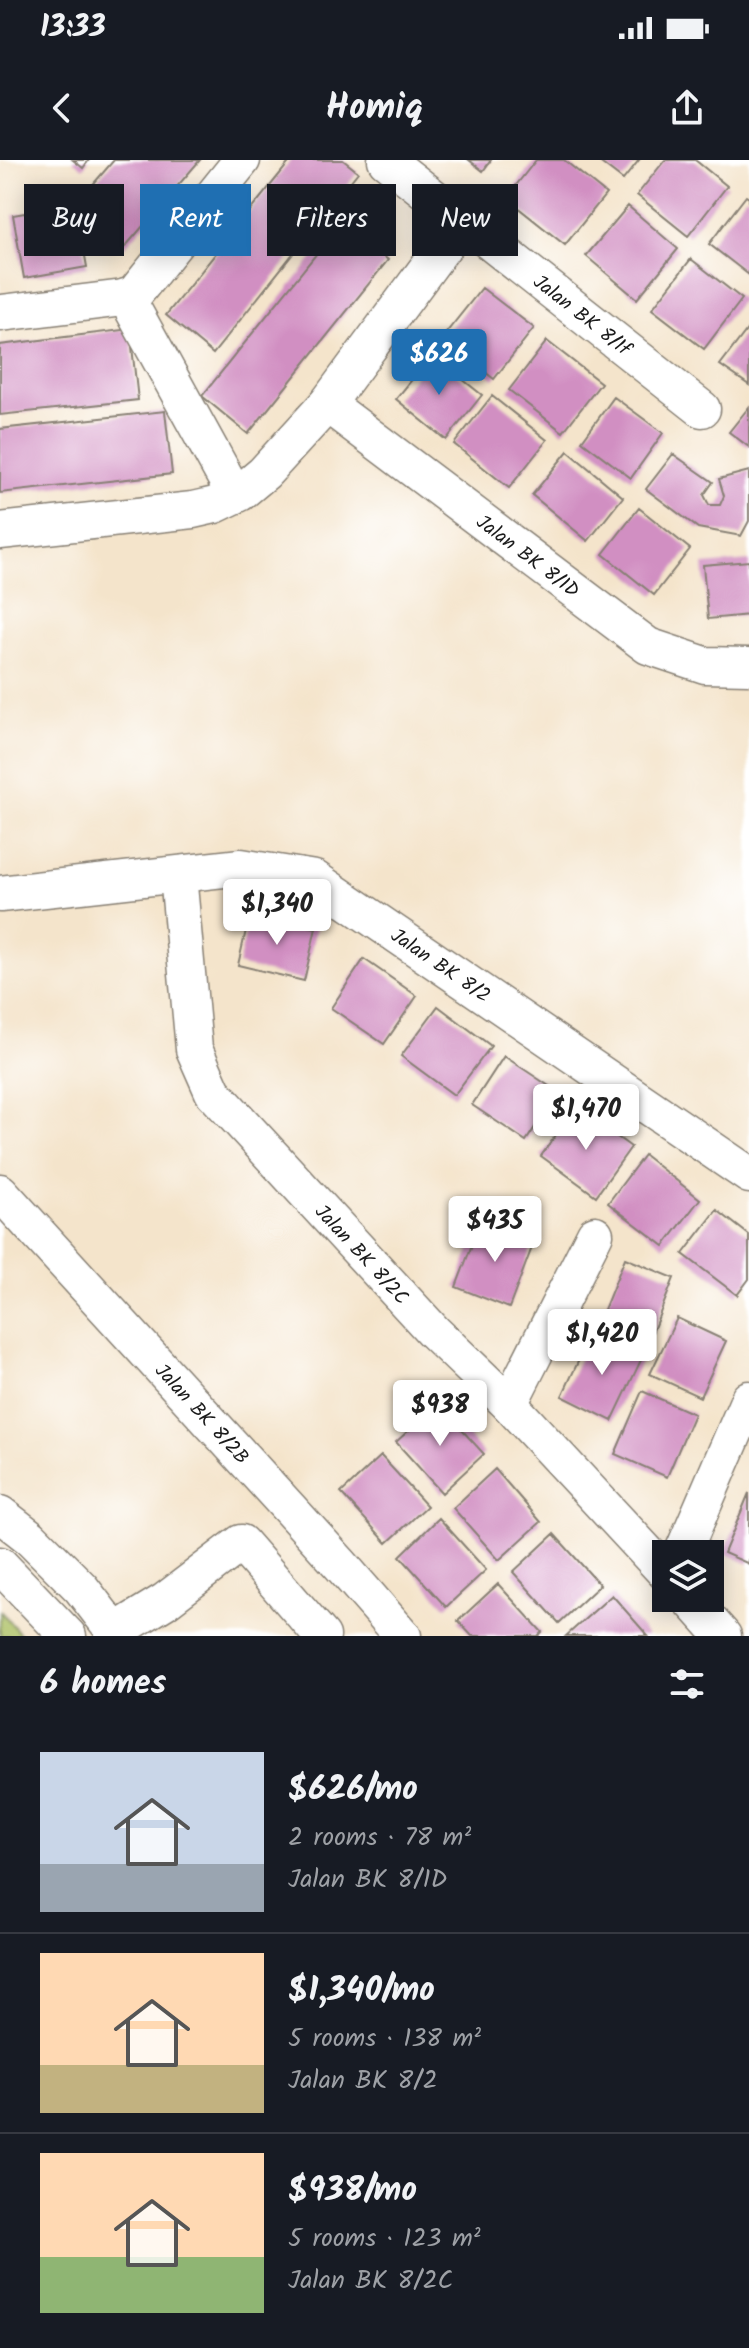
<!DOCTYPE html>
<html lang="en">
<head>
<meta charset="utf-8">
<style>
	:root { --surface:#171b24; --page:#242831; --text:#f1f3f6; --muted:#9ea1a6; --line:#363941; --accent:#1f6fb2 }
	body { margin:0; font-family:Kalam,sans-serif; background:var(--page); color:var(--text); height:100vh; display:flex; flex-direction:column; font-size:30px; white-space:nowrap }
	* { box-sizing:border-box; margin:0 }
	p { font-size:26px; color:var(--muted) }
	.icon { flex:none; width:44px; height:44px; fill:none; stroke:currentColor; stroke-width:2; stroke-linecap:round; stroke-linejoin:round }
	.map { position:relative; height:1476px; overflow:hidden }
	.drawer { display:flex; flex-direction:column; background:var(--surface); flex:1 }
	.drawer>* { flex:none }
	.banner { position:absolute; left:24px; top:24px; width:702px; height:72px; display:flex; gap:16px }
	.buttons { position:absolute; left:652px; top:1380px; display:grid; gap:16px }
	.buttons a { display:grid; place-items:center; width:72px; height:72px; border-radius:0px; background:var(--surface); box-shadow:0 4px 20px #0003; font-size:40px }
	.price { position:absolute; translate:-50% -68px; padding:0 18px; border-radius:8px; background:#fff; color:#222; font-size:26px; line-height:52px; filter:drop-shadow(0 2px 4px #0008) }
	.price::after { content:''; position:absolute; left:50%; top:48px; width:24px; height:18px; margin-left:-12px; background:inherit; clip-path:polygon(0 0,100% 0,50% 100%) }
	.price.active { background:var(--accent); color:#fff }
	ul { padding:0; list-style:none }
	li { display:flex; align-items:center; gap:24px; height:200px; padding:0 40px }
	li+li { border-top:2px solid var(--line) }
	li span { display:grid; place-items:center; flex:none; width:224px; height:160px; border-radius:0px; color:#555 }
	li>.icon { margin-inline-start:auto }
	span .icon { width:96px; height:96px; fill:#fffc; stroke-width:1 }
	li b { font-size:34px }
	h2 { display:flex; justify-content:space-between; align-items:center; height:96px; padding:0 40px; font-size:34px }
	.tag { padding:0 28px; border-radius:0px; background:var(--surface); box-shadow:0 4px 20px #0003; font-size:28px; line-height:72px }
	.tag.active { background:var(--accent); color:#fff }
	.status { display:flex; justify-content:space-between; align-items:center; height:56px; padding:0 40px; background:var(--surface); direction:ltr }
	.status svg { height:22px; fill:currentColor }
	header { display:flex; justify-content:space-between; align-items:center; height:104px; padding:0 40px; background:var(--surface); font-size:36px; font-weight:700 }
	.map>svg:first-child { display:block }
	.grass { fill:url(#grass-tufts); stroke:#646e40; stroke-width:2 }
	.building { fill:#d18fc2 }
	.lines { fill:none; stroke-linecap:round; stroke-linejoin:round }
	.minor-casing { stroke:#888074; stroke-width:39 }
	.minor { stroke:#fff; stroke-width:36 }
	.labels { text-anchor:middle; stroke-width:8; stroke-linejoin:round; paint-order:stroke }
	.street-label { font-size:20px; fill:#1c1c1c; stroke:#fff }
</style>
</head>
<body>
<div class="status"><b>13:33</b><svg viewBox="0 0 49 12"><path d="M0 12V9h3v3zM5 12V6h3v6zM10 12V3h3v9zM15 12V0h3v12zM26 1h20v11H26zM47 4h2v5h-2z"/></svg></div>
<header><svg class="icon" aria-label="back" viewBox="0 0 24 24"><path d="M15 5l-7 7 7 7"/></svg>Homiq<svg class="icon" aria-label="share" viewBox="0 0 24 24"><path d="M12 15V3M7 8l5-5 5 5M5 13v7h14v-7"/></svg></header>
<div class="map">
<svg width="749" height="1476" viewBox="0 0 749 1476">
	<defs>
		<pattern id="grass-tufts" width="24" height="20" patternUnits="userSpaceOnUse" patternTransform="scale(2)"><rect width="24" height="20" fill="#acbf63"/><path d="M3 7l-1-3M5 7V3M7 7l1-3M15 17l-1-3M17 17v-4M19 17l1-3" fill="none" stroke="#93a455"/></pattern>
	</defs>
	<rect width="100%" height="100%" fill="#fff"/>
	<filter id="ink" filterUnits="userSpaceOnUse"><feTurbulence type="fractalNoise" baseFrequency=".0125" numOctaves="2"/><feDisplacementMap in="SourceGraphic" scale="16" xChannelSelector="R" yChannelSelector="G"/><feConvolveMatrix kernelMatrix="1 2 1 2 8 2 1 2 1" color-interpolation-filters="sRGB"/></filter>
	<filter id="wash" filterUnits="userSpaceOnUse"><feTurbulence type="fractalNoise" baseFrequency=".006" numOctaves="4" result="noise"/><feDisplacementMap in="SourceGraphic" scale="32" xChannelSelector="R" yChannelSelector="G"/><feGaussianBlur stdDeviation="1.8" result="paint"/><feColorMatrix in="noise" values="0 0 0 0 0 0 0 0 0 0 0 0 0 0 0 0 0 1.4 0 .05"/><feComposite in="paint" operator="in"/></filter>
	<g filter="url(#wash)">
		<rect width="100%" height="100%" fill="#f4e4cb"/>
		<path class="grass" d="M 0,1451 L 1,1452 L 22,1476 L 0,1476 Z"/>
		<g id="blocks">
			<path class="building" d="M 73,0 L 89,0 L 83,8 Z
				M 114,0 L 200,0 L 125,87 L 107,71 L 83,85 L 87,107 L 24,118 L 13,55 L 76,44 Z
				M 291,0 L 343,0 L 358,12 L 213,194 L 166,155 Z
				M 469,0 L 491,0 L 483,11 Z
				M 536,0 L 564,0 L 606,34 L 565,85 L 506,38 Z
				M 597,0 L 639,0 L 623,20 Z
				M 665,0 L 695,0 L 727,26 L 688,76 L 637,35 Z
				M 746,36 L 749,38 L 749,115 L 709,84 Z
				M 628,46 L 678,89 L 637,139 L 586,96 Z
				M 342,62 L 388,100 L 248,274 L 202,236 Z
				M 691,99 L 742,139 L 704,189 L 652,149 Z
				M 482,128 L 534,168 L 494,219 L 442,178 Z
				M 749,167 L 749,225 L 720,205 Z
				M 130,169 L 138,240 L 0,255 L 0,185 Z
				M 547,181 L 601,223 L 563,272 L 509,230 Z
				M 432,195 L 482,235 L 446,280 L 396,239 Z
				M 492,236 L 547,280 L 509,328 L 454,284 Z
				M 614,237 L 663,273 L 631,318 L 582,281 Z
				M 749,247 L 749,287 L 729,272 Z
				M 165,251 L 172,314 L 0,333 L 0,269 Z
				M 568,291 L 623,337 L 588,381 L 532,335 Z
				M 673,294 L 713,322 L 704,335 L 709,345 L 720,345 L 724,336 L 719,319 L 749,311 L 749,361 L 741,376 L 698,368 L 646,329 Z
				M 639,348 L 690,389 L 654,435 L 603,394 Z
				M 749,401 L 749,455 L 708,459 L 703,405 Z
				M 250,753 L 316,768 L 304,821 L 238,805 Z
				M 364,799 L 417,836 L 384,884 L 331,848 Z
				M 438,846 L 491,886 L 454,935 L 401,896 Z
				M 504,896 L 558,932 L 526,981 L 472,945 Z
				M 576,947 L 631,987 L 596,1036 L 541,996 Z
				M 644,995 L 700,1039 L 664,1086 L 608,1043 Z
				M 717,1050 L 749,1075 L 749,1119 L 737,1135 L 683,1094 Z
				M 481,1061 L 534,1082 L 509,1148 L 456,1127 Z
				M 625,1098 L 674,1118 L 648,1183 L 599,1162 Z
				M 677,1158 L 726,1181 L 700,1237 L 650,1214 Z
				M 591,1174 L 642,1198 L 612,1261 L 562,1236 Z
				M 642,1231 L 694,1254 L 667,1317 L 615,1294 Z
				M 438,1244 L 484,1294 L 442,1333 L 396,1282 Z
				M 381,1296 L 427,1346 L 387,1383 L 341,1333 Z
				M 495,1309 L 541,1362 L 499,1400 L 453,1348 Z
				M 749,1333 L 749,1404 L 724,1393 Z
				M 439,1358 L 486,1410 L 446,1447 L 400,1396 Z
				M 554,1374 L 600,1425 L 559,1463 L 513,1412 Z
				M 498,1424 L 542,1472 L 538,1476 L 472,1476 L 458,1461 Z
				M 612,1435 L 648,1476 L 566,1476 Z"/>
		</g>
	</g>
	<g filter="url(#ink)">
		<use href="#blocks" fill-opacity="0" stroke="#888074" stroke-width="2"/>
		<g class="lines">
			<defs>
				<g id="minor">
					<path id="s1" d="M 386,0 L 702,249"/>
					<path d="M 126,137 L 235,335"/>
					<path d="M 1,153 L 132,137 L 242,0"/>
					<path id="s2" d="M 327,244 L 648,486 L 705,505 L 749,506"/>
					<path d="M 0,371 L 193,350 L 215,345 L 240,333 L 264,313 L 327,244 L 463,60"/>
					<path id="s3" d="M 178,715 L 194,889 L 213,932 L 434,1172 L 509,1244 L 666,1413"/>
					<path id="s4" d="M 0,734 L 241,707 L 315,719 L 749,1015"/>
					<path id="s5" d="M 0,1032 L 340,1404 L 403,1476"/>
					<path d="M 509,1244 L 595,1074"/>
					<path d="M 0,1354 L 31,1378 L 81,1428 L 118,1476"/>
					<path d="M 682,1394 L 749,1239"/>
					<path d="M 0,1405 L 68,1476"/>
					<path d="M 689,1438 L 723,1476"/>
					<path d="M 116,1471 L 165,1441 L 241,1383 L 322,1476"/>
				</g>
			</defs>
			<use href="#minor" class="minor-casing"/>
			<use href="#minor" class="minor"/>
		</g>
	</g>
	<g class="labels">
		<g class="street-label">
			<text dy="7" stroke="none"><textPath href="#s1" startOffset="250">Jalan BK 8/1f</textPath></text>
			<text dy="7" stroke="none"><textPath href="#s2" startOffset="252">Jalan BK 8/1D</textPath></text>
			<text dy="7" stroke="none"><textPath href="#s4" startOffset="470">Jalan BK 8/2</textPath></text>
			<text dy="7" stroke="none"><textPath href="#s3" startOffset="442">Jalan BK 8/2C</textPath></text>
			<text dy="7" stroke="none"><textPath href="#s5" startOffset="300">Jalan BK 8/2B</textPath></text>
		</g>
	</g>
</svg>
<div class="buttons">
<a><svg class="icon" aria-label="layers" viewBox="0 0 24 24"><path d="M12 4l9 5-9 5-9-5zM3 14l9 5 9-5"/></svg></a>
</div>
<b class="price active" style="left:439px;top:237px">$626</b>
<b class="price" style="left:277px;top:787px">$1,340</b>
<b class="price" style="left:586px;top:992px">$1,470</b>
<b class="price" style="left:495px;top:1104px">$435</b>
<b class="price" style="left:602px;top:1217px">$1,420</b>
<b class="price" style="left:440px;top:1288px">$938</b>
<div class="banner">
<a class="tag">Buy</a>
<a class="tag active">Rent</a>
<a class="tag">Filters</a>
<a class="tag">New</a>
</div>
</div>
<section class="drawer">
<h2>6 homes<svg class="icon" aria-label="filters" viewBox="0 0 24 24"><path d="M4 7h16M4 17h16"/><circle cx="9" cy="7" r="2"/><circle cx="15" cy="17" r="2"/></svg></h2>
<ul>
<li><span style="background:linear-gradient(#c9d6e8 70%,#9aa5b1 0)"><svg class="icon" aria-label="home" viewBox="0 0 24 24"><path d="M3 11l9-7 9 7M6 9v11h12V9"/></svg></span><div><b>$626/mo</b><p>2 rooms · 78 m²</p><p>Jalan BK 8/1D</p></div></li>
<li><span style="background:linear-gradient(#ffd9b3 70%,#c2b280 0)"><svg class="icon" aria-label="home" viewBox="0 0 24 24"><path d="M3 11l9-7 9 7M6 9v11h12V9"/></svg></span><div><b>$1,340/mo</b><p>5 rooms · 138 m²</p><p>Jalan BK 8/2</p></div></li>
<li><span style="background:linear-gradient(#ffd9b3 65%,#8fb573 0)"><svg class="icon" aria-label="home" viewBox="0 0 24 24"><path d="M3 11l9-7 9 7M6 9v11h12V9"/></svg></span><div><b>$938/mo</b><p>5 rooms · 123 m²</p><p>Jalan BK 8/2C</p></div></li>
</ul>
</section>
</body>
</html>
